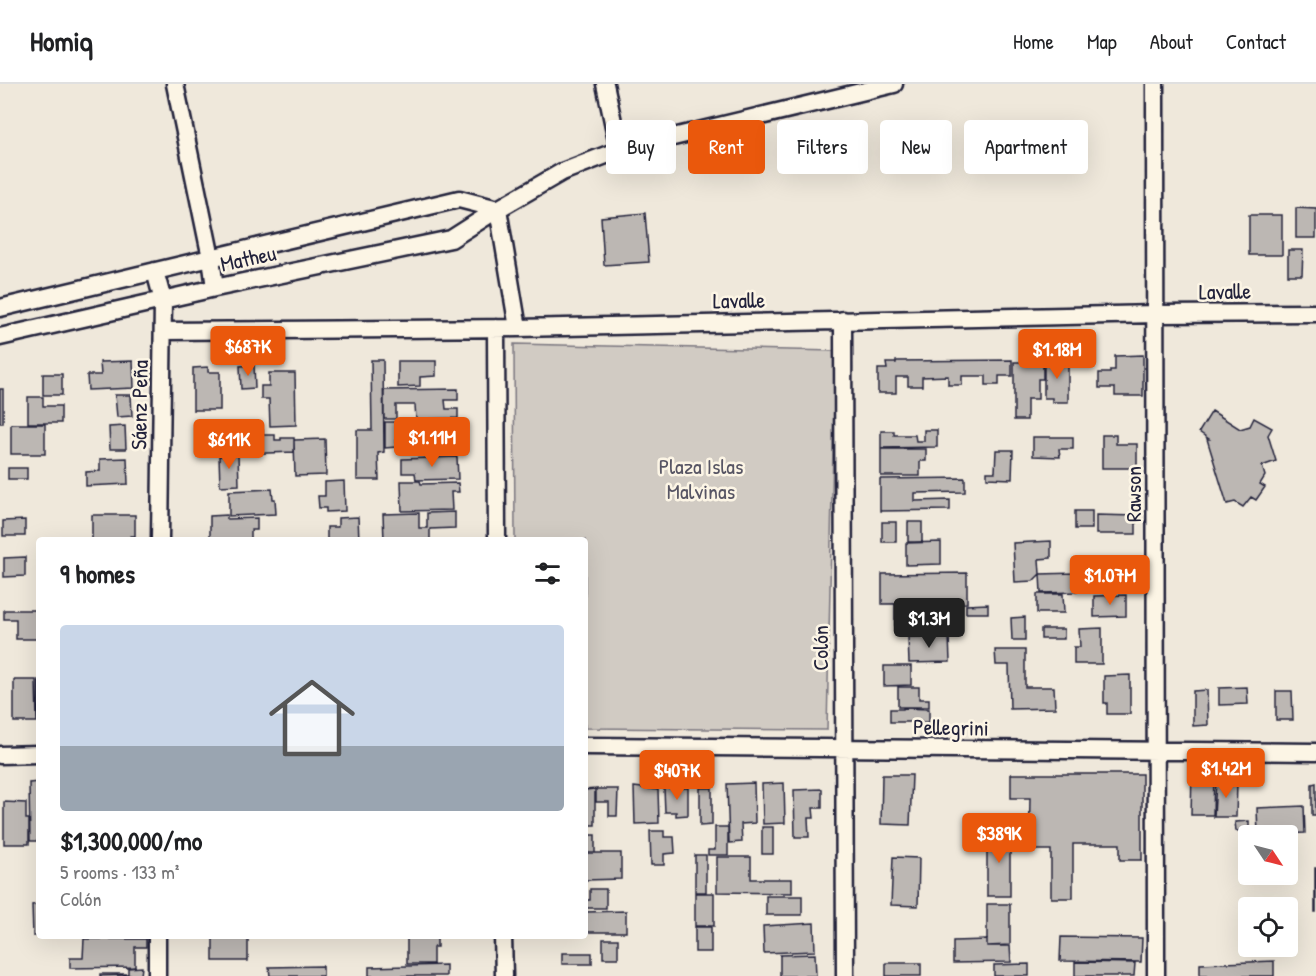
<!DOCTYPE html>
<html lang="en">
<head>
<meta charset="utf-8">
<style>
	:root { --surface:#fff; --page:#f2f2f2; --text:#202124; --muted:#757577; --line:#e0e0e0; --accent:#ea580c }
	body { margin:0; font-family:"Patrick Hand",sans-serif; background:var(--page); color:var(--text); height:100vh; display:flex; flex-direction:column; font-size:22px; white-space:nowrap }
	* { box-sizing:border-box; margin:0 }
	p { font-size:20px; color:var(--muted) }
	.icon { flex:none; width:33px; height:33px; fill:none; stroke:currentColor; stroke-width:2; stroke-linecap:round; stroke-linejoin:round }
	.map { position:relative; flex:1; overflow:hidden }
	.side { position:absolute; left:36px; top:453px; width:552px; height:402px; display:flex; flex-direction:column; background:var(--surface); border-radius:6px; box-shadow:0 6px 24px #0002 }
	.side>* { flex:none }
	.guide { position:absolute; left:606px; top:36px; width:570px; height:54px; display:flex; gap:12px }
	.needle { width:39px; rotate:125deg }
	.controls { position:absolute; left:1238px; top:741px; display:grid; gap:12px }
	.controls a { display:grid; place-items:center; width:60px; height:60px; border-radius:6px; background:var(--surface); box-shadow:0 6px 24px #0002; font-size:30px }
	.price { position:absolute; translate:-50% -51px; padding:0 14px; border-radius:6px; background:var(--accent); color:#fff; font-size:20px; line-height:39px; filter:drop-shadow(0 2px 3px #0008) }
	.price::after { content:''; position:absolute; left:50%; top:36px; width:18px; height:14px; margin-left:-9px; background:inherit; clip-path:polygon(0 0,100% 0,50% 100%) }
	.price.current { background:#222; color:#fff }
	ul { padding:0; list-style:none }
	li { display:grid; align-content:center; gap:12px; height:318px; padding:0 24px }
	li span { display:grid; place-items:center; height:186px; border-radius:6px; color:#555 }
	li>.icon { margin-inline-start:auto }
	span .icon { width:108px; height:108px; fill:#fffc; stroke-width:1 }
	li b { font-size:26px }
	h2 { display:flex; justify-content:space-between; align-items:center; height:72px; padding:0 24px; font-size:26px }
	.tag { padding:0 21px; border-radius:6px; background:var(--surface); box-shadow:0 6px 24px #0002; font-size:21px; line-height:54px }
	.tag.current { background:var(--accent); color:#fff }
	header { display:flex; align-items:center; gap:36px; box-sizing:border-box; height:84px; padding:0 30px; background:var(--surface); border-bottom:2px solid var(--line) }
	header strong { font-size:28px }
	nav { display:flex; gap:33px; margin-inline-start:auto; font-size:21px }
	.map>svg:first-child { display:block }
	.green { fill:#d1cbc3; stroke:#7a767f; stroke-width:1.5 }
	.building { fill:#bcb7b3; stroke:#22223b; stroke-width:1.5 }
	.lines { fill:none; stroke-linecap:round; stroke-linejoin:round }
	.minor-casing { stroke:#22223b; stroke-width:21 }
	.minor { stroke:#fcf5e5; stroke-width:16 }
	.labels { text-anchor:middle; stroke-width:5; stroke-linejoin:round; paint-order:stroke }
	.street-label { font-size:22px; fill:#22223b; stroke:#fcf5e5 }
	.park-label { font-size:22px; fill:#575564; stroke:#fcf5e5 }
</style>
</head>
<body>
<header>
<strong>Homiq</strong>
<nav><a>Home</a><a>Map</a><a>About</a><a>Contact</a></nav>
</header>
<div class="map">
<svg width="1316" height="892" viewBox="0 0 1316 892">
	<rect width="100%" height="100%" fill="#efe8db"/>
	<filter id="ink" filterUnits="userSpaceOnUse"><feTurbulence type="fractalNoise" baseFrequency=".0167" numOctaves="2"/><feDisplacementMap in="SourceGraphic" scale="12" xChannelSelector="R" yChannelSelector="G"/><feConvolveMatrix kernelMatrix="1 2 1 2 8 2 1 2 1" color-interpolation-filters="sRGB"/></filter>
	<g filter="url(#ink)">
		<path class="green" d="M 514,260 L 835,267 L 827,646 L 585,644 L 585,456 L 515,456 Z"/>
		<path class="building" d="M 1296,124 L 1316,125 L 1316,154 L 1296,154 Z
			M 645,129 L 649,178 L 604,181 L 601,133 Z
			M 1249,131 L 1282,131 L 1282,171 L 1249,171 Z
			M 1288,166 L 1303,166 L 1302,191 L 1288,191 Z
			M 1143,271 L 1143,312 L 1115,312 L 1115,304 L 1099,304 L 1099,289 L 1110,289 L 1110,286 L 1115,286 L 1115,272 Z
			M 1056,272 L 1068,272 L 1068,318 L 1052,318 L 1052,314 L 1044,314 L 1044,280 L 1056,280 Z
			M 371,276 L 383,276 L 384,368 L 378,369 L 379,396 L 357,396 L 357,346 L 372,346 Z
			M 1012,276 L 1012,292 L 999,292 L 999,301 L 986,301 L 986,292 L 962,292 L 962,301 L 948,301 L 948,292 L 922,293 L 922,302 L 908,302 L 908,293 L 896,293 L 896,309 L 878,309 L 878,285 L 887,285 L 886,279 L 896,279 L 896,277 Z
			M 133,277 L 134,304 L 88,306 L 87,291 L 101,291 L 100,278 Z
			M 398,277 L 436,277 L 436,292 L 420,293 L 420,302 L 398,303 Z
			M 1014,278 L 1043,278 L 1043,295 L 1038,295 L 1038,315 L 1027,315 L 1027,336 L 1014,336 Z
			M 254,281 L 255,304 L 241,305 L 240,282 Z
			M 208,283 L 208,288 L 220,288 L 220,326 L 193,326 L 193,284 Z
			M 269,289 L 295,289 L 296,341 L 270,342 L 269,315 L 261,315 L 261,302 L 269,302 Z
			M 43,290 L 62,290 L 62,311 L 43,311 Z
			M 0,305 L 3,305 L 3,339 L 0,339 Z
			M 458,305 L 458,316 L 445,316 L 446,325 L 458,325 L 458,334 L 416,335 L 415,321 L 396,321 L 396,335 L 384,335 L 384,306 Z
			M 115,311 L 131,311 L 132,332 L 117,333 Z
			M 28,313 L 43,313 L 43,322 L 61,322 L 61,339 L 28,339 Z
			M 1212,327 L 1240,345 L 1250,342 L 1254,334 L 1272,344 L 1268,351 L 1276,377 L 1262,382 L 1265,392 L 1260,400 L 1265,403 L 1256,416 L 1251,413 L 1243,423 L 1235,418 L 1227,420 L 1207,355 L 1209,355 L 1199,348 Z
			M 458,336 L 458,367 L 424,367 L 424,358 L 411,358 L 411,347 L 433,347 L 433,337 Z
			M 385,338 L 396,338 L 396,363 L 385,364 Z
			M 11,340 L 45,340 L 45,370 L 11,370 Z
			M 125,342 L 126,365 L 110,365 L 109,343 Z
			M 263,346 L 263,351 L 275,351 L 275,356 L 281,356 L 281,354 L 294,354 L 294,368 L 238,370 L 237,347 Z
			M 924,346 L 937,346 L 937,363 L 881,364 L 881,347 L 894,347 L 894,351 L 915,351 L 916,357 L 924,357 Z
			M 1102,351 L 1116,351 L 1116,360 L 1137,360 L 1137,384 L 1102,384 Z
			M 1033,353 L 1073,353 L 1073,365 L 1059,365 L 1060,373 L 1033,372 Z
			M 325,355 L 326,391 L 295,392 L 294,356 Z
			M 881,365 L 926,365 L 926,377 L 920,377 L 920,392 L 881,392 Z
			M 996,366 L 1013,366 L 1012,395 L 987,394 L 987,388 L 995,388 Z
			M 238,371 L 239,401 L 220,402 L 219,372 Z
			M 457,373 L 458,395 L 416,396 L 415,389 L 402,389 L 402,375 Z
			M 127,374 L 128,400 L 86,402 L 86,388 L 100,387 L 100,375 Z
			M 8,384 L 27,384 L 27,395 L 8,395 Z
			M 965,394 L 965,408 L 915,409 L 915,417 L 950,416 L 950,426 L 880,427 L 880,395 Z
			M 344,397 L 345,427 L 326,428 L 326,424 L 319,424 L 318,412 L 325,412 L 325,398 Z
			M 401,397 L 420,397 L 421,400 L 458,399 L 459,408 L 451,408 L 452,426 L 402,427 Z
			M 272,405 L 273,415 L 275,415 L 276,430 L 229,432 L 229,407 Z
			M 1075,427 L 1092,427 L 1092,445 L 1075,445 Z
			M 455,428 L 455,444 L 430,445 L 430,456 L 384,456 L 383,430 L 419,429 L 419,444 L 427,444 L 427,429 Z
			M 92,431 L 135,431 L 135,452 L 131,452 L 131,456 L 92,456 Z
			M 227,431 L 227,435 L 257,434 L 257,446 L 251,446 L 251,456 L 210,456 L 210,432 Z
			M 1096,431 L 1136,432 L 1136,450 L 1096,450 Z
			M 358,433 L 359,456 L 327,456 L 327,443 L 338,443 L 338,434 Z
			M 25,436 L 25,452 L 3,452 L 3,437 Z
			M 882,438 L 896,438 L 896,458 L 882,458 Z
			M 908,438 L 922,438 L 922,458 L 908,458 Z
			M 1051,457 L 1051,474 L 1039,475 L 1040,490 L 1033,497 L 1015,498 L 1013,459 Z
			M 941,458 L 941,480 L 906,481 L 906,459 Z
			M 25,473 L 25,492 L 4,493 L 4,474 Z
			M 967,489 L 967,519 L 882,520 L 882,490 Z
			M 1077,489 L 1077,508 L 1041,509 L 1040,490 Z
			M 1037,510 L 1063,510 L 1064,529 L 1037,529 Z
			M 1126,511 L 1126,532 L 1094,533 L 1094,512 Z
			M 988,520 L 988,529 L 966,529 L 966,521 Z
			M 895,521 L 937,521 L 937,528 L 946,528 L 946,537 L 949,537 L 949,546 L 895,547 Z
			M 4,526 L 38,526 L 38,555 L 16,555 L 16,535 L 4,535 Z
			M 1025,533 L 1025,556 L 1012,556 L 1011,534 Z
			M 1102,544 L 1102,580 L 1074,580 L 1074,563 L 1080,563 L 1079,545 Z
			M 1041,545 L 1064,545 L 1064,555 L 1041,555 Z
			M 949,552 L 950,578 L 909,579 L 908,553 Z
			M 995,566 L 1025,566 L 1025,603 L 1054,603 L 1055,624 L 1010,625 L 1009,581 L 996,581 Z
			M 884,582 L 911,582 L 911,601 L 884,602 Z
			M 1130,591 L 1130,630 L 1107,630 L 1107,619 L 1104,619 L 1104,592 Z
			M 14,596 L 36,596 L 37,638 L 14,638 Z
			M 38,596 L 39,596 L 39,635 L 38,635 Z
			M 898,603 L 919,603 L 919,615 L 929,615 L 929,623 L 898,623 Z
			M 1247,603 L 1248,620 L 1219,621 L 1219,604 Z
			M 1207,606 L 1208,641 L 1193,642 L 1193,607 Z
			M 1276,607 L 1292,607 L 1293,636 L 1276,636 Z
			M 903,624 L 929,625 L 929,638 L 890,638 L 890,625 L 903,625 Z
			M 1192,688 L 1214,688 L 1213,731 L 1191,731 Z
			M 1011,690 L 1142,690 L 1142,776 L 1120,776 L 1120,760 L 1073,760 L 1073,814 L 1051,814 L 1051,766 L 1029,766 L 1030,714 L 1011,714 Z
			M 882,691 L 912,691 L 910,741 L 881,740 Z
			M 1216,697 L 1237,698 L 1236,733 L 1214,733 Z
			M 39,698 L 39,757 L 30,757 L 29,699 Z
			M 754,699 L 755,739 L 741,740 L 742,758 L 729,759 L 727,700 Z
			M 784,699 L 785,739 L 763,740 L 762,700 Z
			M 1316,699 L 1316,731 L 1312,731 L 1312,700 Z
			M 634,703 L 658,706 L 659,739 L 635,740 Z
			M 664,704 L 688,704 L 688,731 L 676,732 L 676,728 L 665,728 Z
			M 700,704 L 712,704 L 712,741 L 700,742 Z
			M 595,705 L 595,741 L 585,741 L 585,706 Z
			M 596,705 L 618,705 L 617,732 L 609,732 L 609,718 L 596,718 Z
			M 822,705 L 822,724 L 813,724 L 814,734 L 808,734 L 809,753 L 795,753 L 794,706 Z
			M 4,718 L 26,719 L 26,735 L 29,735 L 29,760 L 4,760 Z
			M 1304,722 L 1305,749 L 1258,751 L 1257,724 Z
			M 1249,737 L 1249,746 L 1236,747 L 1235,738 Z
			M 715,743 L 728,743 L 728,771 L 708,771 L 708,766 L 715,766 Z
			M 762,743 L 773,743 L 773,770 L 762,770 Z
			M 650,747 L 664,747 L 664,753 L 674,753 L 675,769 L 664,770 L 664,781 L 651,781 Z
			M 1010,748 L 1010,812 L 987,812 L 987,749 Z
			M 585,751 L 595,751 L 595,769 L 585,769 Z
			M 585,769 L 621,769 L 621,795 L 585,796 Z
			M 695,771 L 706,771 L 706,808 L 695,808 Z
			M 717,773 L 751,773 L 751,795 L 792,795 L 792,809 L 717,808 Z
			M 893,773 L 919,774 L 918,822 L 891,821 Z
			M 1315,784 L 1316,784 L 1316,828 L 1315,828 Z
			M 590,805 L 606,805 L 606,824 L 585,824 L 585,816 L 590,816 Z
			M 695,809 L 714,809 L 714,842 L 695,842 Z
			M 766,812 L 802,812 L 802,831 L 766,831 Z
			M 39,820 L 39,852 L 33,852 L 32,821 Z
			M 987,820 L 1010,820 L 1010,861 L 987,862 Z
			M 626,827 L 626,848 L 585,848 L 585,828 Z
			M 814,839 L 815,867 L 764,869 L 763,842 Z
			M 695,843 L 711,843 L 711,868 L 695,868 Z
			M 109,852 L 140,852 L 140,853 L 109,853 Z
			M 407,852 L 437,852 L 437,863 L 433,863 L 433,880 L 407,880 Z
			M 213,853 L 248,853 L 248,877 L 213,877 Z
			M 1061,853 L 1142,854 L 1141,878 L 1060,877 Z
			M 84,855 L 146,855 L 146,863 L 135,863 L 135,883 L 70,884 L 70,874 L 83,874 Z
			M 603,855 L 618,855 L 618,874 L 603,874 Z
			M 987,856 L 987,862 L 1010,862 L 1011,878 L 953,879 L 953,857 Z
			M 562,869 L 592,869 L 592,880 L 562,880 Z
			M 815,870 L 816,892 L 780,892 L 780,871 Z
			M 1274,877 L 1274,892 L 1200,892 L 1200,880 Z
			M 1075,878 L 1135,879 L 1134,892 L 1075,892 Z
			M 886,879 L 921,879 L 921,892 L 886,892 Z
			M 1029,880 L 1029,892 L 994,892 L 994,881 Z
			M 446,881 L 446,892 L 369,892 L 369,883 Z
			M 323,882 L 323,892 L 270,892 L 269,883 Z
			M 142,883 L 141,891 L 100,892 L 100,890 L 128,890 L 128,884 Z"/>
		<g class="lines">
			<defs>
				<path id="minor" d="M 175,0 L 211,174 L 215,204
					M 605,0 L 619,66
					M 1155,0 L 1156,892
					M 498,125 L 518,244
					M 155,187 L 163,217 L 160,456
					M 0,224 L 459,115 L 498,125
					M 843,236 L 845,892
					M 496,244 L 497,456
					M 163,247 L 518,244 L 1156,230 L 1316,229
					M 0,253 L 215,204 L 451,155 L 498,125 L 562,88 L 619,66 L 894,0
					M 585,662 L 1316,668
					M 0,671 L 39,670
					M 503,852 L 504,892
					M 157,892 L 157,852"/>
			</defs>
			<use href="#minor" class="minor-casing"/>
			<use href="#minor" class="minor"/>
		</g>
	</g>
	<g class="labels">
		<g class="street-label">
			<text transform="translate(248 174) rotate(-12)" y="8">Matheu</text>
			<text transform="translate(1225 207) rotate(-1)" y="8">Lavalle</text>
			<text transform="translate(739 216) rotate(-1)" y="8">Lavalle</text>
			<text transform="translate(139 321) rotate(-89)" y="8">Sáenz Peña</text>
			<text transform="translate(1133 410) rotate(-90)" y="8">Rawson</text>
			<text transform="translate(820 564) rotate(-90)" y="8">Colón</text>
			<text transform="translate(951 643) rotate(1)" y="8">Pellegrini</text>
		</g>
		<g class="park-label">
			<text x="701" y="390">Plaza Islas<tspan x="701" dy="25">Malvinas</tspan></text>
		</g>
	</g>
</svg>
<div class="controls">
<a><svg class="needle" viewBox="-14 -14 28 28"><path d="M0-13l5 13h-10z" fill="#e53935"/><path d="M0 13l5-13h-10z" fill="#757577"/></svg></a>
<a><svg class="icon" aria-label="locate" viewBox="0 0 24 24"><circle cx="12" cy="12" r="6"/><path d="M12 2v4M12 18v4M2 12h4M18 12h4"/></svg></a>
</div>
<b class="price" style="left:248px;top:293px">$687K</b>
<b class="price" style="left:1057px;top:296px">$1.18M</b>
<b class="price" style="left:432px;top:384px">$1.11M</b>
<b class="price" style="left:229px;top:386px">$611K</b>
<b class="price" style="left:1110px;top:522px">$1.07M</b>
<b class="price current" style="left:929px;top:565px">$1.3M</b>
<b class="price" style="left:1226px;top:715px">$1.42M</b>
<b class="price" style="left:677px;top:717px">$407K</b>
<b class="price" style="left:999px;top:780px">$389K</b>
<div class="guide">
<a class="tag">Buy</a>
<a class="tag current">Rent</a>
<a class="tag">Filters</a>
<a class="tag">New</a>
<a class="tag">Apartment</a>
</div>
<section class="side">
<h2>9 homes<svg class="icon" aria-label="filters" viewBox="0 0 24 24"><path d="M4 7h16M4 17h16"/><circle cx="9" cy="7" r="2"/><circle cx="15" cy="17" r="2"/></svg></h2>
<ul>
<li><span style="background:linear-gradient(#c9d6e8 65%,#9aa5b1 0)"><svg class="icon" aria-label="home" viewBox="0 0 24 24"><path d="M3 11l9-7 9 7M6 9v11h12V9"/></svg></span><div><b>$1,300,000/mo</b><p>5 rooms · 133 m²</p><p>Colón</p></div></li>
</ul>
</section>
</div>
</body>
</html>
